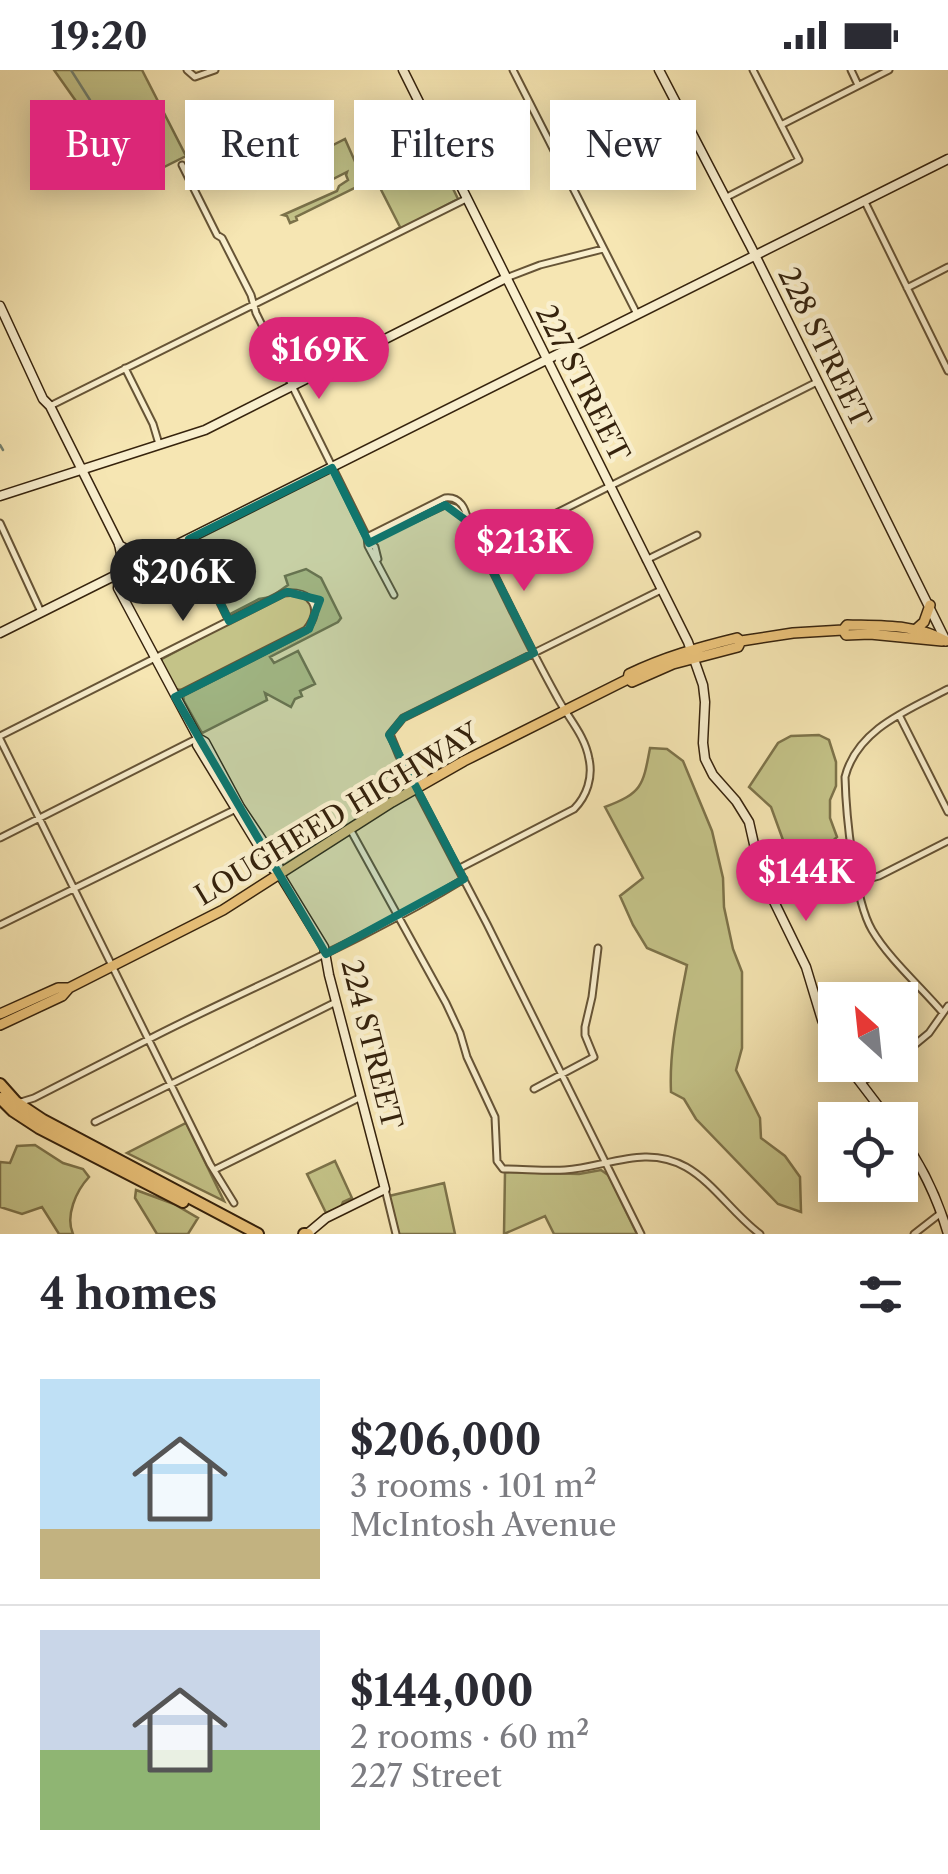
<!DOCTYPE html>
<html lang="en">
<head>
<meta charset="utf-8">
<style>
	:root { --surface:#fff; --page:#f2f2f3; --text:#2b2b33; --muted:#7c7c81; --line:#e1e1e2; --accent:#db2777 }
	body { margin:0; font-family:"Libre Caslon Text",serif; background:var(--page); color:var(--text); height:100vh; display:flex; flex-direction:column; font-size:38px; white-space:nowrap }
	* { box-sizing:border-box; margin:0 }
	p { font-size:32px; color:var(--muted) }
	.icon { flex:none; width:55px; height:55px; fill:none; stroke:currentColor; stroke-width:2; stroke-linecap:round; stroke-linejoin:round }
	.map { position:relative; height:1164px; overflow:hidden }
	.drawer { display:flex; flex-direction:column; background:var(--surface); flex:1 }
	.drawer>* { flex:none }
	.guide { position:absolute; left:30px; top:30px; width:890px; height:90px; display:flex; gap:20px }
	.needle { width:65px; rotate:333deg }
	.tools { position:absolute; left:818px; top:912px; display:grid; gap:20px }
	.tools a { display:grid; place-items:center; width:100px; height:100px; border-radius:0px; background:var(--surface); box-shadow:0 5px 25px #0003; font-size:50px }
	.price { position:absolute; translate:-50% -85px; padding:0 22px; border-radius:35px; background:var(--accent); color:#fff; font-size:32px; line-height:65px; filter:drop-shadow(0 2px 5px #0008) }
	.price::after { content:''; position:absolute; left:50%; top:60px; width:30px; height:22px; margin-left:-15px; background:inherit; clip-path:polygon(0 0,100% 0,50% 100%) }
	.price.selected { background:#222; color:#fff }
	ul { padding:0; list-style:none }
	li { display:flex; align-items:center; gap:30px; height:250px; padding:0 40px }
	li+li { border-top:2px solid var(--line) }
	li span { display:grid; place-items:center; flex:none; width:280px; height:200px; border-radius:0px; color:#555 }
	li>.icon { margin-inline-start:auto }
	span .icon { width:120px; height:120px; fill:#fffc; stroke-width:1 }
	li b { font-size:42px }
	h2 { display:flex; justify-content:space-between; align-items:center; height:120px; padding:0 40px; font-size:42px }
	.pill { padding:0 35px; border-radius:0px; background:var(--surface); box-shadow:0 5px 25px #0003; font-size:35px; line-height:90px }
	.pill.selected { background:var(--accent); color:#fff }
	.status { display:flex; justify-content:space-between; align-items:center; height:70px; padding:0 50px; background:var(--surface); direction:ltr }
	.status svg { height:28px; fill:currentColor }
	.map>svg:first-child { display:block }
	.green { fill:#c4c388; stroke:#7d734a; stroke-width:2.5 }
	.lines { fill:none; stroke-linecap:round; stroke-linejoin:round }
	.stream { stroke:#74816f; stroke-width:2.5 }
	.street-casing { stroke:#665436; stroke-width:9 }
	.secondary-casing { stroke:#36230d; stroke-width:11 }
	.primary-casing { stroke:#36230d; stroke-width:12 }
	.highway-casing { stroke:#36230d; stroke-width:14 }
	.street { stroke:#f9efce; stroke-width:5 }
	.secondary { stroke:#f9efce; stroke-width:8 }
	.primary { stroke:#ebc37a; stroke-width:9 }
	.highway { stroke:#ebc37a; stroke-width:10 }
	.marked { fill:#0f766e; fill-opacity:0.2; stroke:#0f766e; stroke-width:8; stroke-linejoin:round }
	.labels { text-anchor:middle; stroke-width:9; stroke-linejoin:round; paint-order:stroke }
	.street-label { font-size:28px; fill:#36230d; stroke:#f9efce }
</style>
</head>
<body>
<div class="status"><b>19:20</b><svg viewBox="0 0 49 12"><path d="M0 12V9h3v3zM5 12V6h3v6zM10 12V3h3v9zM15 12V0h3v12zM26 1h20v11H26zM47 4h2v5h-2z"/></svg></div>
<div class="map">
<svg width="948" height="1164" viewBox="0 0 948 1164">
	<rect width="100%" height="100%" fill="#f6e6b3"/>
	<filter id="stains"><feTurbulence type="fractalNoise" baseFrequency=".002" numOctaves="4"/><feColorMatrix values="0 0 0 0 .2 0 0 0 0 .09 0 0 0 0 .02 0 0 0 .5 -.17"/></filter>
	<radialGradient id="worn" r=".72"><stop offset=".6" stop-color="#630" stop-opacity="0"/><stop offset="1" stop-color="#630" stop-opacity=".3"/></radialGradient>
	<path class="green" d="M 54,0 L 142,0 L 186,86 L 164,97 L 145,100 L 138,88 L 95,58 Z
		M 323,60 L 331,76 L 345,69 L 361,105 L 369,101 L 368,98 L 382,90 L 386,96 L 406,86 L 404,81 L 420,74 L 422,78 L 431,73 L 458,129 L 385,167 L 400,157 L 375,108 L 296,147 L 297,150 L 290,153 L 287,146 L 283,145 L 337,121 L 339,116 L 348,110 L 346,105 L 347,102 L 333,109 L 323,89 L 331,84 L 323,68 L 317,70 L 311,68 L 313,65 Z
		M 306,499 L 321,508 L 341,548 L 338,552 L 270,587 L 274,593 L 298,581 L 315,614 L 300,621 L 302,626 L 295,629 L 291,637 L 265,623 L 267,630 L 202,663 L 184,631 L 182,620 L 175,619 L 161,593 L 162,589 L 233,551 L 230,544 L 259,529 L 271,527 L 288,515 L 285,506 Z
		M 819,665 L 829,670 L 836,692 L 836,716 L 830,730 L 830,748 L 837,767 L 822,781 L 805,814 L 795,803 L 771,737 L 749,717 L 778,673 L 791,666 Z
		M 650,678 L 667,679 L 683,691 L 712,761 L 723,808 L 724,837 L 733,879 L 742,902 L 742,978 L 736,1000 L 760,1048 L 761,1068 L 785,1086 L 800,1107 L 801,1142 L 778,1134 L 696,1049 L 684,1029 L 671,1022 C 669,978 679,938 687,895 L 647,878 L 633,855 L 620,826 L 643,808 L 605,737 C 642,723 643,716 650,678 Z
		M 186,1053 L 224,1131 L 127,1083 Z
		M 35,1075 L 63,1093 L 83,1099 L 89,1107 C 76,1121 65,1146 73,1164 L 59,1164 L 42,1137 L 22,1144 L 0,1137 L 0,1092 L 10,1093 L 17,1076 Z
		M 335,1091 L 352,1128 L 343,1132 L 341,1137 L 326,1143 L 307,1104 Z
		M 601,1100 L 608,1105 L 637,1164 L 554,1164 L 545,1146 L 504,1164 L 505,1102 L 579,1104 Z
		M 444,1113 L 455,1164 L 399,1164 L 389,1126 Z
		M 136,1120 L 174,1134 L 198,1148 L 188,1164 L 157,1164 L 135,1128 Z"/>
	<g class="lines">
		<path class="stream" d="M 71,0 L 90,30
			M 92,35 L 110,63 L 153,84
			M 0,375 L 3,380"/>
		<defs>
			<path id="street" d="M 187,0 L 195,7 L 215,0
				M 513,0 L 637,244
				M 851,0 L 858,15
				M 781,55 L 889,0
				M 182,95 L 217,165 L 222,168 L 251,225 L 256,243 L 367,467 L 368,476 L 394,525
				M 725,128 L 799,90 L 753,0
				M 864,130 L 948,301
				M 506,208 L 540,195 L 603,179
				M 907,218 L 948,197
				M 125,298 L 153,354 L 159,374
				M 50,336 L 466,129
				M 0,453 L 41,542
				M 367,467 L 445,428 C 460,426 466,439 468,452 C 498,510 525,570 557,627 C 568,648 585,665 589,689 C 593,707 587,726 574,739 L 458,799
				M 189,469 L 229,551
				M 368,471 L 445,435 L 455,438 L 468,452
				M 368,471 L 375,477 L 378,489
				M 483,480 L 817,312
				M 646,490 L 697,465
				M 899,645 L 948,742
				M 0,666 L 284,523 C 312,520 324,538 306,560 L 176,626
				M 0,669 L 210,1094 L 234,1133
				M 350,759 L 446,933 L 460,963 L 467,987 L 495,1047 L 497,1091 L 503,1099 C 524,1099 545,1101 565,1100 C 607,1097 646,1074 686,1097 C 714,1113 733,1144 760,1164
				M 0,768 L 198,668
				M 857,812 L 879,806 L 948,771
				M 0,855 L 238,738
				M 943,943 C 921,917 889,889 872,860 C 854,829 846,744 845,707 C 857,659 908,640 948,619
				M 900,987 L 929,963 L 948,936
				M 861,1013 L 886,995
				M 534,1019 L 594,987 L 585,965 L 585,957 L 592,927 L 598,878
				M 21,1032 L 34,1028 C 75,1007 116,986 157,965 C 260,913 366,869 464,809
				M 95,1052 L 336,932
				M 216,1099 L 361,1027
				M 385,1119 L 396,1164
				M 641,1164 L 487,854 L 399,686 L 390,664 L 403,648 L 661,520
				M 914,1164 L 941,1143"/>
			<path id="secondary" d="M 403,0 L 688,572 L 703,615 L 705,632 L 703,673 L 705,689 L 713,705 L 736,731 L 749,752 L 761,805 L 806,897 L 822,950 L 835,979
				M 659,0 L 751,177 L 946,571
				M 0,236 L 43,329 L 50,336 L 119,474 L 121,484 L 118,518 L 198,668 L 197,675 L 272,798 L 280,805 L 324,877 L 329,905 L 385,1119 L 326,1148 L 307,1164
				M 0,426 L 205,360 L 506,208
				M 119,475 L 146,490
				M 0,563 L 948,89
				M 198,668 L 205,672 L 240,737 L 278,794 L 280,804
				M 847,995 L 889,1050
				M 900,1065 C 921,1094 938,1130 948,1164"/>
			<path id="primary" d="M 843,560 L 846,565 L 870,564 L 942,571
				M 915,560 L 924,552 L 930,535
				M 628,609 L 632,612 L 673,594 L 738,577 L 741,571
				M 0,944 L 58,918 L 69,918
				M 0,955 L 62,926 L 69,918 L 223,840 L 392,732 L 464,691 L 628,609 L 629,604 C 664,587 700,577 737,568 L 741,571 L 793,563 L 843,560 L 847,555 C 880,556 917,554 946,571"/>
			<path id="highway" d="M 0,1014 L 16,1032 L 43,1050 L 258,1164
				M 0,1028 L 13,1041 L 39,1058 L 183,1132
				M 304,1164 L 308,1164"/>
		</defs>
		<use href="#street" class="street-casing"/>
		<use href="#secondary" class="secondary-casing"/>
		<use href="#primary" class="primary-casing"/>
		<use href="#highway" class="highway-casing"/>
		<use href="#street" class="street"/>
		<use href="#secondary" class="secondary"/>
		<use href="#primary" class="primary"/>
		<use href="#highway" class="highway"/>
	</g>
	<path class="marked" d="M 332,398 L 369,473 L 445,435 L 468,452 L 534,583 L 403,648 L 389,665 L 464,809 L 326,884 L 175,627 L 309,559 L 320,530 L 287,522 L 229,551 L 189,469 Z"/>
	<g class="labels">
		<g class="street-label">
			<text transform="translate(825 277) rotate(64)" y="10">228 STREET</text>
			<text transform="translate(583 313) rotate(63)" y="10">227 STREET</text>
			<text transform="translate(337 744) rotate(-31)" y="10">LOUGHEED HIGHWAY</text>
			<text transform="translate(372 974) rotate(76)" y="10">224 STREET</text>
		</g>
	</g>
	<rect width="100%" height="100%" filter="url(#stains)"/>
	<rect width="100%" height="100%" fill="url(#worn)"/>
</svg>
<div class="tools">
<a><svg class="needle" viewBox="-14 -14 28 28"><path d="M0-13l5 13h-10z" fill="#e53935"/><path d="M0 13l5-13h-10z" fill="#7c7c81"/></svg></a>
<a><svg class="icon" aria-label="locate" viewBox="0 0 24 24"><circle cx="12" cy="12" r="6"/><path d="M12 2v4M12 18v4M2 12h4M18 12h4"/></svg></a>
</div>
<b class="price" style="left:319px;top:332px">$169K</b>
<b class="price" style="left:524px;top:524px">$213K</b>
<b class="price selected" style="left:183px;top:554px">$206K</b>
<b class="price" style="left:806px;top:854px">$144K</b>
<div class="guide">
<a class="pill selected">Buy</a>
<a class="pill">Rent</a>
<a class="pill">Filters</a>
<a class="pill">New</a>
</div>
</div>
<section class="drawer">
<h2>4 homes<svg class="icon" aria-label="filters" viewBox="0 0 24 24"><path d="M4 7h16M4 17h16"/><circle cx="9" cy="7" r="2"/><circle cx="15" cy="17" r="2"/></svg></h2>
<ul>
<li><span style="background:linear-gradient(#bfe0f5 75%,#c2b280 0)"><svg class="icon" aria-label="home" viewBox="0 0 24 24"><path d="M3 11l9-7 9 7M6 9v11h12V9"/></svg></span><div><b>$206,000</b><p>3 rooms · 101 m²</p><p>McIntosh Avenue</p></div></li>
<li><span style="background:linear-gradient(#c9d6e8 60%,#8fb573 0)"><svg class="icon" aria-label="home" viewBox="0 0 24 24"><path d="M3 11l9-7 9 7M6 9v11h12V9"/></svg></span><div><b>$144,000</b><p>2 rooms · 60 m²</p><p>227 Street</p></div></li>
</ul>
</section>
</body>
</html>
